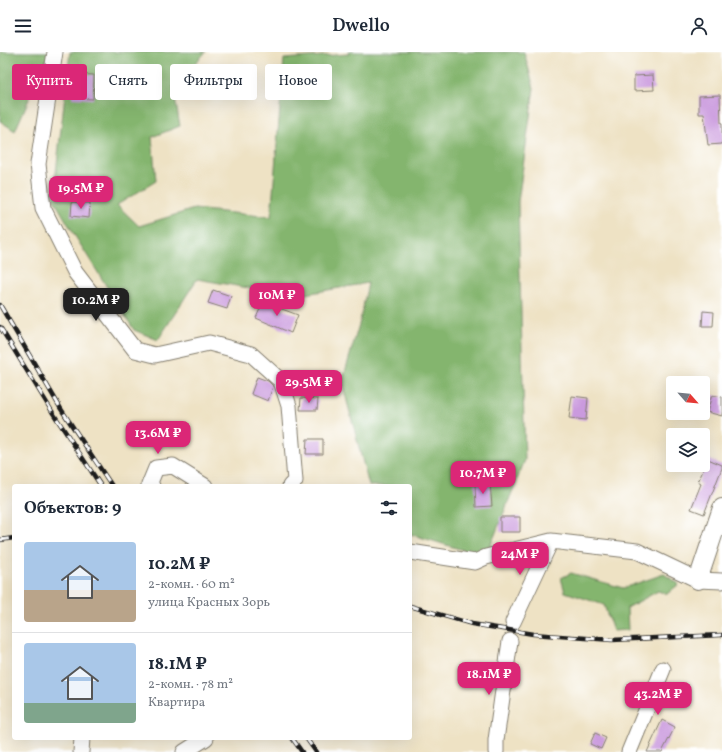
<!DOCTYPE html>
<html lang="ru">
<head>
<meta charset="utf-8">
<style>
	:root { --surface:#fff; --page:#f2f2f3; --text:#1f2937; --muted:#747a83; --line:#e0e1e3; --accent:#db2777 }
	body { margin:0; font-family:Vollkorn,serif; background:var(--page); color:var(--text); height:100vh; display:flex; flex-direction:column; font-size:15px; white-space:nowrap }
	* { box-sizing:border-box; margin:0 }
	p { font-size:13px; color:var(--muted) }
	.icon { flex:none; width:22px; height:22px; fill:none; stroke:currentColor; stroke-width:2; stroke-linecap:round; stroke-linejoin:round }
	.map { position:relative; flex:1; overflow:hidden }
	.details { position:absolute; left:12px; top:432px; width:400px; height:256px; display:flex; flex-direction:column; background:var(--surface); border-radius:4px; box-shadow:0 4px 16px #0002 }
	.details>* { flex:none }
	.hud { position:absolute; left:12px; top:12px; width:400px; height:36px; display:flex; gap:8px }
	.needle { width:26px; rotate:117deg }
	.tools { position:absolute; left:666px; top:324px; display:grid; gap:8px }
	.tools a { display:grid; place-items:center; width:44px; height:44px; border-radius:4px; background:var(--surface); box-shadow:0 4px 16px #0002; font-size:20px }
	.price { position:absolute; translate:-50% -34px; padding:0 9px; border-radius:8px; background:var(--accent); color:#fff; font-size:13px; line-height:26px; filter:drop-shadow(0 1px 2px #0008) }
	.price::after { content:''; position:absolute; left:50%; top:24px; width:12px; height:9px; margin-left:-6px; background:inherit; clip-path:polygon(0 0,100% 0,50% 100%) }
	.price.selected { background:#222; color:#fff }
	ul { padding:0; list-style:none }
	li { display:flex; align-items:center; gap:12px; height:100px; padding:0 12px }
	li+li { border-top:1px solid var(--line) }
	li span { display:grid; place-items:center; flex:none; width:112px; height:80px; border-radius:4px; color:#555 }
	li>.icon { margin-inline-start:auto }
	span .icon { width:48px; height:48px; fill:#fffc; stroke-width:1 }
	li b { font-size:17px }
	h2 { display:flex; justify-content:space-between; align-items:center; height:48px; padding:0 12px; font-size:17px }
	.chip { padding:0 14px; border-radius:4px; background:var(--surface); box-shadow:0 4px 16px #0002; font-size:14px; line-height:36px }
	.chip.selected { background:var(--accent); color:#fff }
	header { display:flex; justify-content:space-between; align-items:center; height:52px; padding:0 12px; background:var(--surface); font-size:18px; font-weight:600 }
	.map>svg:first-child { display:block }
	.forest { fill:#84b56e; stroke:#506845 }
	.building { fill:#ca9ade }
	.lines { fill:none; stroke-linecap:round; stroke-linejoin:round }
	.minor-casing { stroke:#857f70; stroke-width:17 }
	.tertiary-casing { stroke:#857f70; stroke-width:20 }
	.minor { stroke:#fff; stroke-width:15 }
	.tertiary { stroke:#fff; stroke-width:18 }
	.rail-casing { stroke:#1c1c1c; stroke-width:4.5 }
	.rail { stroke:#fff; stroke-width:3; stroke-dasharray:9; stroke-linecap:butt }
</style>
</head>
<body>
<header><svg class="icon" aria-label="menu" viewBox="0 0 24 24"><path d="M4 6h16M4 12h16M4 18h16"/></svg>Dwello<svg class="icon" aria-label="person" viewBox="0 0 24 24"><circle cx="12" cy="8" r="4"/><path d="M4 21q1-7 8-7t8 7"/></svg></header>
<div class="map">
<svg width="722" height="700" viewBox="0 0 722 700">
	<rect width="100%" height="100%" fill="#fff"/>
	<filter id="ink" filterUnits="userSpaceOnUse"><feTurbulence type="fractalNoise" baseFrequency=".025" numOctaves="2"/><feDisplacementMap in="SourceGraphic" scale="8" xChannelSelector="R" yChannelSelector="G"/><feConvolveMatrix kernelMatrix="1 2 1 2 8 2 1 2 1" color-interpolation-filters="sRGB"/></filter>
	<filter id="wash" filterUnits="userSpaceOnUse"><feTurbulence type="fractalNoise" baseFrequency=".012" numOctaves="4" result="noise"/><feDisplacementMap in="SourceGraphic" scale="16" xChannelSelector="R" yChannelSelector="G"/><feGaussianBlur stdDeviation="0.9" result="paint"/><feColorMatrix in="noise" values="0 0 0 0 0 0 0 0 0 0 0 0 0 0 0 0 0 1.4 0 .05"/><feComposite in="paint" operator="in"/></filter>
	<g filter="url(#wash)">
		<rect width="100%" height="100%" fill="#eee2c4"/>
		<path class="forest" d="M 0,0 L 48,0 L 47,6 L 15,79 L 0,69 Z
			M 70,0 L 206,0 L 173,34 L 180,74 L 152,85 L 156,129 L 117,153 L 139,174 L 194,157 L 271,165 L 284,7 L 349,2 L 348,0 L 524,0 L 534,36 L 518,150 L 525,408 L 486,505 L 410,482 L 410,434 L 369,434 L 342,330 L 360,269 L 368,231 L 294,244 L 197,227 L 158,288 L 134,278 L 75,184 L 53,146 Z
			M 571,521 L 623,536 L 664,522 L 679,532 L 667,542 L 658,539 L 627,556 L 628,578 L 613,579 L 604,553 L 565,540 L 561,526 Z"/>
		<g id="blocks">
			<path class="building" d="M 73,22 L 94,23 L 93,47 L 72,46 Z
				M 653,23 L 654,38 L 634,39 L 634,24 Z
				M 720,43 L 721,71 L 722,71 L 722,92 L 708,93 L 704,62 L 699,62 L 699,44 Z
				M 72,150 L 90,151 L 89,166 L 71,164 Z
				M 213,238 L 231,244 L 227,257 L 208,251 Z
				M 263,250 L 298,263 L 291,281 L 256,266 Z
				M 703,259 L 714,260 L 713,274 L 702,274 Z
				M 257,325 L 268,329 L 273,334 L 268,349 L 251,342 Z
				M 712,343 L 722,345 L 722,364 L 707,360 Z
				M 572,344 L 588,346 L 586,368 L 569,366 Z
				M 301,346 L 318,347 L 317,358 L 300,358 Z
				M 307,387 L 323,387 L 323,402 L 306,402 Z
				M 708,407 L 722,413 L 722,416 L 704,462 L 691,457 L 701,432 L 698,430 Z
				M 490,431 L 492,454 L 476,455 L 475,432 Z
				M 500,465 L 520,465 L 520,480 L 500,480 Z
				M 662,668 L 675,675 L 662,700 L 647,700 Z
				M 595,681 L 606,686 L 601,697 L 590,692 Z"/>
		</g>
	</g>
	<g filter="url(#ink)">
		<use href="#blocks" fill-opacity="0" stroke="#857f70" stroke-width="1"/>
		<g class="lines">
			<defs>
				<path id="minor" d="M 55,0 L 38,112 L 43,156 L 75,220 L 135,298 L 155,303 L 209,291 L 251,302 L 281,329 L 289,354 L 295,429 L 290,434
					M 152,434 L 149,433 L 156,416 L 173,414 L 205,434
					M 410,500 L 475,510 L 486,505 L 551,489 L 637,499 L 698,528 L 722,529
					M 513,570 L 551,489
					M 81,700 L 82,686
					M 184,700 L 206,686
					M 496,700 L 496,688 L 510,589
					M 629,700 L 663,617"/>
				<path id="tertiary" d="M 698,528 L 722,456"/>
			</defs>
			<use href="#minor" class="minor-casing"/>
			<use href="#tertiary" class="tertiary-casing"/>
			<use href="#minor" class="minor"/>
			<use href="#tertiary" class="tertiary"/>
			<defs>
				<path id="rail" d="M 0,253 L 61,357 L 112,434
					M 0,275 L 53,361 L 101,434
					M 0,488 L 14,486
					M 410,554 L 472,572 L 533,582 L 612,588 L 722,583
					M 292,686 L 302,700
					M 306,686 L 316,700"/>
			</defs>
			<use href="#rail" class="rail-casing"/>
			<use href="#rail" class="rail"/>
		</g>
	</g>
</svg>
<div class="tools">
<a><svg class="needle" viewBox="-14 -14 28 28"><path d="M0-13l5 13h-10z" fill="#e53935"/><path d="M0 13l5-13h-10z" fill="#747a83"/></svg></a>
<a><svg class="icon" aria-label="layers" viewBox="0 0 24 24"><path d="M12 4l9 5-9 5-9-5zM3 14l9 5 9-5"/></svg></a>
</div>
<b class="price" style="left:81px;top:158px">19.5M ₽</b>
<b class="price" style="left:277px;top:265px">10M ₽</b>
<b class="price selected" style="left:96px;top:270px">10.2M ₽</b>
<b class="price" style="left:309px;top:352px">29.5M ₽</b>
<b class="price" style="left:158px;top:403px">13.6M ₽</b>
<b class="price" style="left:483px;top:443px">10.7M ₽</b>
<b class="price" style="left:520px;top:524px">24M ₽</b>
<b class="price" style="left:489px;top:644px">18.1M ₽</b>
<b class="price" style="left:658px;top:664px">43.2M ₽</b>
<div class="hud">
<a class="chip selected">Купить</a>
<a class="chip">Снять</a>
<a class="chip">Фильтры</a>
<a class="chip">Новое</a>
</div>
<section class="details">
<h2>Объектов: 9<svg class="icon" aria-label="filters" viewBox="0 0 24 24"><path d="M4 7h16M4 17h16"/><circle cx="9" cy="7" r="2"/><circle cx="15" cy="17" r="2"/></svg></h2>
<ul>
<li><span style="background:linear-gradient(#a9c7e8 60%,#b9a48a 0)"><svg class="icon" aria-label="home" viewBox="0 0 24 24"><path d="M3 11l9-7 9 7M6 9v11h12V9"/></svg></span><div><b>10.2M ₽</b><p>2-комн. · 60 m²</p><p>улица Красных Зорь</p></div></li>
<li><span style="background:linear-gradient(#a9c7e8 75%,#7fa58c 0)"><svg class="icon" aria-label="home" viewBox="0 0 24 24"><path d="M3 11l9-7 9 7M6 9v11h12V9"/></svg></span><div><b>18.1M ₽</b><p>2-комн. · 78 m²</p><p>Квартира</p></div></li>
</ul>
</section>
</div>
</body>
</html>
